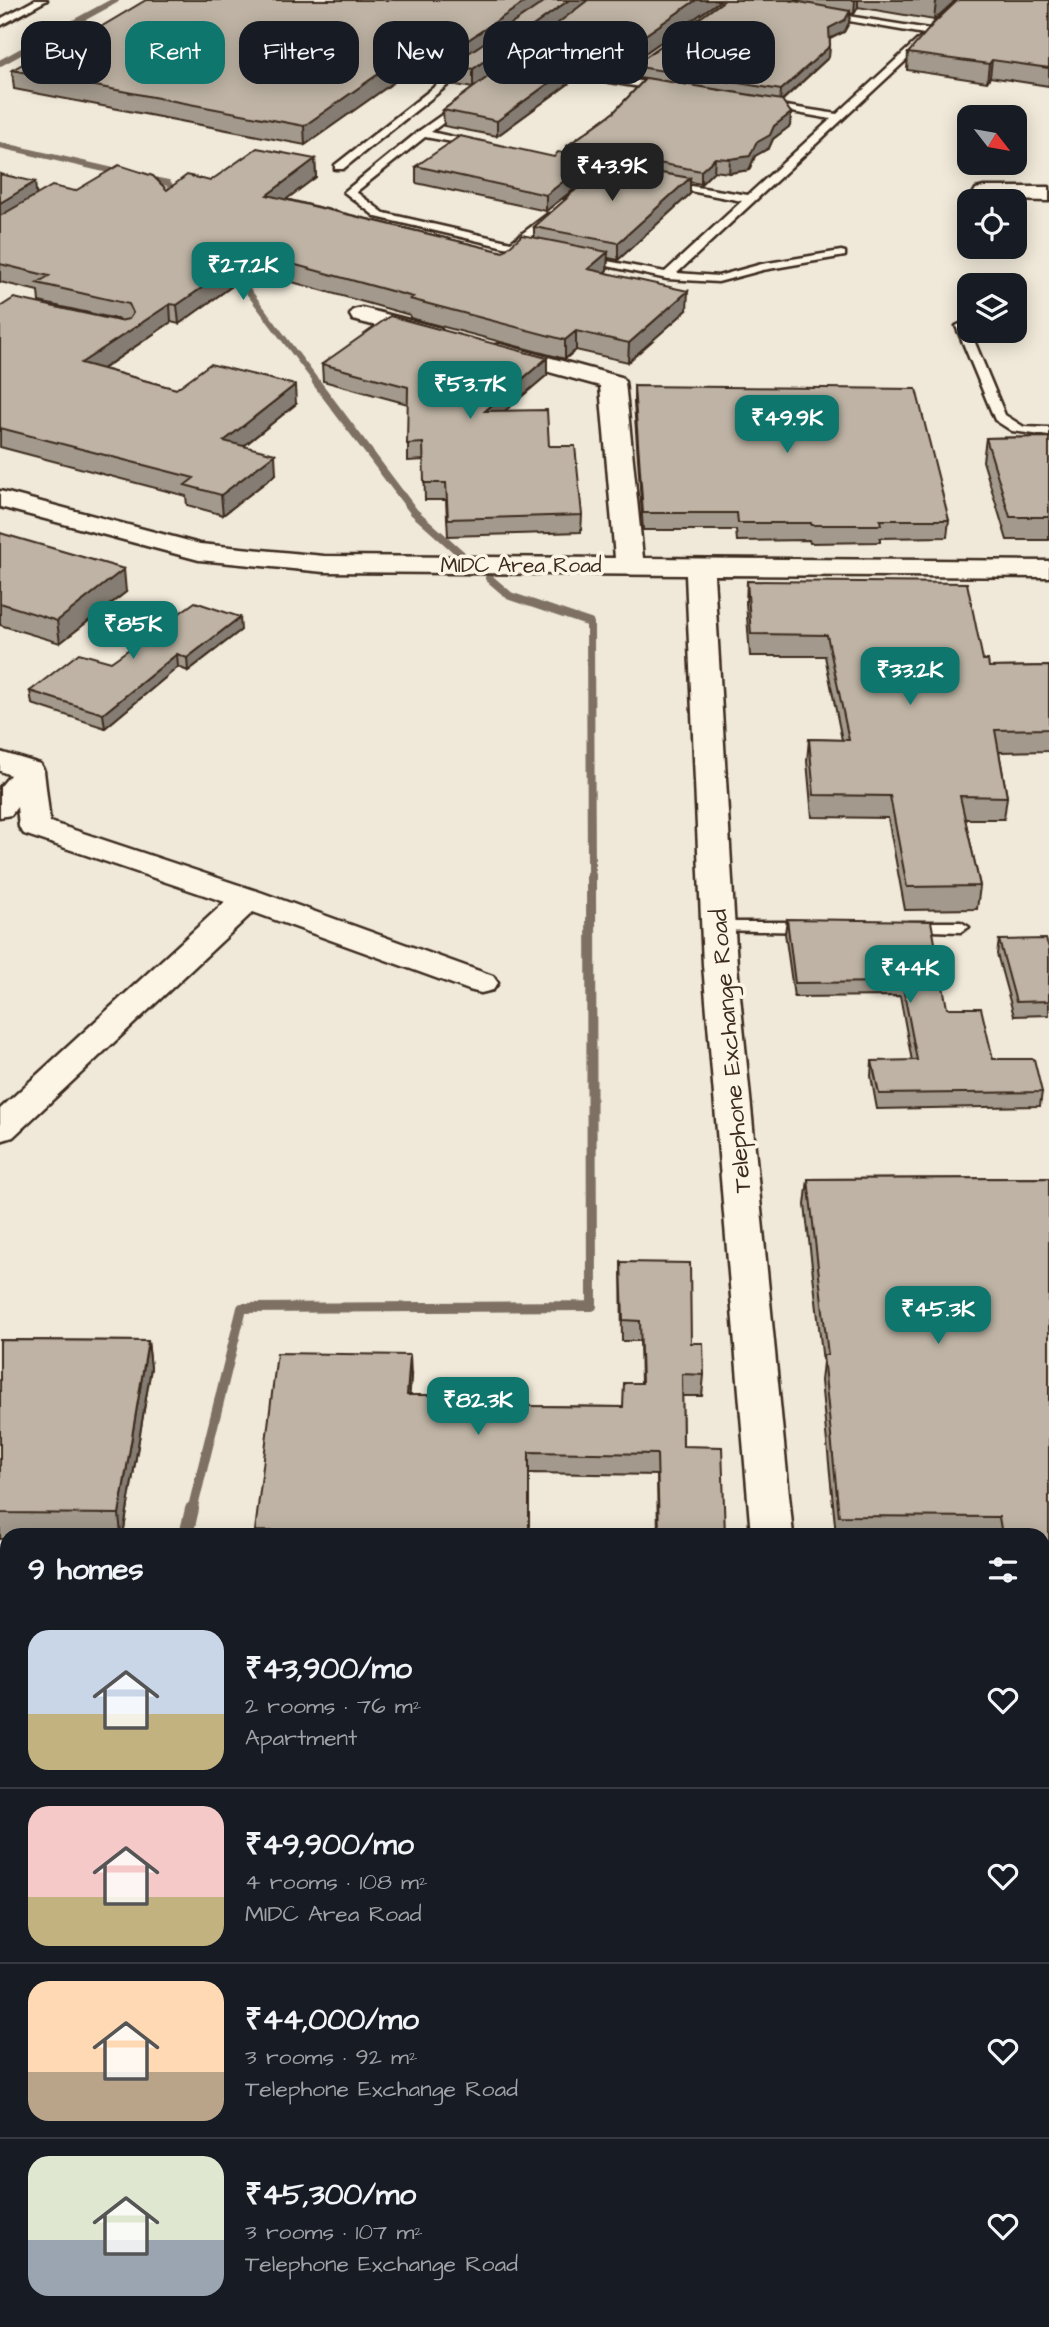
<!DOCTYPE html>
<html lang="en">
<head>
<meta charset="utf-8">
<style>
	:root { --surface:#171b24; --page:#242831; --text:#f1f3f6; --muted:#9ea1a6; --line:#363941; --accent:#0f766e }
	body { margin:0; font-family:"Architects Daughter",sans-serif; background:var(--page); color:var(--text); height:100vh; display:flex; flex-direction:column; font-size:26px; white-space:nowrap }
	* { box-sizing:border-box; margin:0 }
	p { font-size:23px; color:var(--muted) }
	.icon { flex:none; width:38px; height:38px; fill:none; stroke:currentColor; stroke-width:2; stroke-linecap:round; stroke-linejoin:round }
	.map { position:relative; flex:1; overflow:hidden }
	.panel { position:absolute; left:0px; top:1528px; width:1050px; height:800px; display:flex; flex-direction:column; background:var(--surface); border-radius:21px 21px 0 0; box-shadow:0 4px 18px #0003 }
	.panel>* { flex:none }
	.guide { position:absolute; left:21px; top:21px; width:1008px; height:63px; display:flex; gap:14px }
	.needle { width:46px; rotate:121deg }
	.buttons { position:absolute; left:957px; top:105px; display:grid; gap:14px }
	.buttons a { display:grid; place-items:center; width:70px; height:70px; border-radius:14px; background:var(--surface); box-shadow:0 4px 18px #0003; font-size:35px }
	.price { position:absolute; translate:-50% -60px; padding:0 16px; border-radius:14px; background:var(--accent); color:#fff; font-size:23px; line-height:46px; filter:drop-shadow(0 2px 4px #0008) }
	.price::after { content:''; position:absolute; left:50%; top:42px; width:21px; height:16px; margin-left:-10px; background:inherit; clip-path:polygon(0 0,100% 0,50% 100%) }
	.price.active { background:#222; color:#fff }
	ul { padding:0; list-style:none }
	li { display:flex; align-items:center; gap:21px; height:175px; padding:0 28px }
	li+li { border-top:2px solid var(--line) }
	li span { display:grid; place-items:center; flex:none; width:196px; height:140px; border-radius:21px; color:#555 }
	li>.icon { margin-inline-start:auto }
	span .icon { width:84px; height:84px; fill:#fffc; stroke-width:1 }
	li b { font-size:30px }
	h2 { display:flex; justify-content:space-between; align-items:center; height:84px; padding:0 28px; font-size:30px }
	.pill { padding:0 24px; border-radius:21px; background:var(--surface); box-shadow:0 4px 18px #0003; font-size:24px; line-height:63px }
	.pill.active { background:var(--accent); color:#fff }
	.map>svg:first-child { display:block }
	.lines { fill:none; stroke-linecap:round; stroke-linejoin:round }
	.stream-far3 { stroke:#7e7163; stroke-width:6 }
	.stream-far2 { stroke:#7e7163; stroke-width:8 }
	.stream-far1 { stroke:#7e7163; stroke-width:10 }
	.stream { stroke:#7e7163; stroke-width:14 }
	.service-casing { stroke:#3b2a1e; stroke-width:5 }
	.minor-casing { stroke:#3b2a1e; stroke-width:5 }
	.service { fill:#fcf5e5; fill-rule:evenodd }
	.minor { fill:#fcf5e5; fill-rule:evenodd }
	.wall { fill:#a39a8d; stroke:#3b2a1e; stroke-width:2; fill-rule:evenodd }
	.shaded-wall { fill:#857d73; stroke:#3b2a1e; stroke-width:2 }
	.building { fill:#beb3a4; stroke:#3b2a1e; stroke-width:2 }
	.labels { text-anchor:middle; stroke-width:7; stroke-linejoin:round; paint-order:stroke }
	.far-street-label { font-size:21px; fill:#3b2a1e; stroke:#fcf5e5 }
	.street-label { font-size:24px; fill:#3b2a1e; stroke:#fcf5e5 }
</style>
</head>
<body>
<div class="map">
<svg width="1049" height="2327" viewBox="0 0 1049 2327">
	<rect width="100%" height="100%" fill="#f0e9d9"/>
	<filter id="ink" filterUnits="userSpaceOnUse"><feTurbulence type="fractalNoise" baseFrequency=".0143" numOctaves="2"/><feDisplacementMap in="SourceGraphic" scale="14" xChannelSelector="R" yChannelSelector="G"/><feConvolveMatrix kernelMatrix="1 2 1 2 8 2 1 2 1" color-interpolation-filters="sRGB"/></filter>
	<g filter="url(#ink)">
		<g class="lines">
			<path class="stream-far3" d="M 0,63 L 116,0
				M 0,145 L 122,173
				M 148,179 L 168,183 L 179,199
				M 233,271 L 318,384"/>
			<path class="stream-far2" d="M 316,382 L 414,512 L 461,554
				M 489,578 L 510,596 L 590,623 L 591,876"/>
			<path class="stream-far1" d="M 192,1511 L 242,1308 L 592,1306 L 591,875"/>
			<path class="stream" d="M 186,1535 L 192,1509
				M 0,2288 L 7,2259"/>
			<defs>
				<path id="service" d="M 35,0 L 47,0 L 0,26 L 0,19 Z
					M 961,0 L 971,0 L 677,273 L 718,276 L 762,264 L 841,251 L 845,252 L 845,256 L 763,270 L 718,282 L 667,279 L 580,260 L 586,257 L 665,272 L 742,201 L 669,187 L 665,186 L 665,182 L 748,195 L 831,119 L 764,107 L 760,106 L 760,102 L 837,114 L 924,34 L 826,17 L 823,16 L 823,12 L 929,29 Z
					M 466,62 L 474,64 L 343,169 L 335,169 L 335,165 Z
					M 553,67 L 664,85 L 669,88 L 664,91 L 550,72 L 550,68 Z
					M 463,100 L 468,103 L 467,105 L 431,132 L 480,143 L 480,147 L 425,137 L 356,192 L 384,213 L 511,242 L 548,214 L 556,214 L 556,218 L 522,244 L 526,247 L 524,249 L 513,249 L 376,217 L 344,192 L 419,131 Z
					M 962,323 L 968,326 L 1005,415 L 1024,427 L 1049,428 L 1049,436 L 1012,431 L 995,420 L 956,326 Z
					M 719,922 L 810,922 L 818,927 L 810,932 L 713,930 L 711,927 L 713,924 Z
					M 908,922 L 961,922 L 969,927 L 961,932 L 902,930 L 900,927 Z"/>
				<path id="minor" d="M 984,187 L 1049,187 L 1049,201 L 976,199 L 973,194 L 976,189 Z
					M 362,308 L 440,328 L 443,333 L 440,338 L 431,340 L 353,320 L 350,315 L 353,310 Z
					M 500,344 L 621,377 L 625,382 L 643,558 L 1049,561 L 1049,577 L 714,575 L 737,965 L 793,1535 L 751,1535 L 703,965 L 686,575 L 324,572 L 199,560 L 0,507 L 0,491 L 200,544 L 324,556 L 615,558 L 600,386 L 491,356 L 488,351 L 491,346 Z
					M 0,752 L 40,764 L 44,771 L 50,822 L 260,892 L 493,976 L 498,983 L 493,990 L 481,993 L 469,990 L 253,912 L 13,1137 L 0,1141 L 0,1109 L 225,902 L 24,834 L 19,827 L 17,807 L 11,815 L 0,817 L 0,787 L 10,775 L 0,771 Z
					M 0,1574 L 7,1574 L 7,1608 L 0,1608 Z
					M 1043,1580 L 1049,1580 L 1049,1614 L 1043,1614 Z"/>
			</defs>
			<use href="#service" class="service-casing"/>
			<use href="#minor" class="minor-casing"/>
			<use href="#service" class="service"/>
			<use href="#minor" class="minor"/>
		</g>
		<path class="wall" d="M 721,0 L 615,74 L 575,68 L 575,79 L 497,136 L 444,126 L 443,110 L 473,88 L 451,84 L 451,70 L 435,81 L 404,75 L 305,145 L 14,89 L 12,70 L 72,44 ZM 532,46 L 532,57 L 519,55 Z
			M 725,0 L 956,0 L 934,20 L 858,7 L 854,14 L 850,13 L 849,23 L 844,32 L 830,39 L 829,57 L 782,101 L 791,113 L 790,126 L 773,139 L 769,148 L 755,156 L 749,170 L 729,173 L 714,171 L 701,184 L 690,182 L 690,194 L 618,260 L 608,258 L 607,270 L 604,273 L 687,310 L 628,362 L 576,350 L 565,359 L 410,318 L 410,315 L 253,271 L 179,324 L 171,322 L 103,369 L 176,389 L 296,404 L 244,446 L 276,474 L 223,515 L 187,505 L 186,496 L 0,447 L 0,307 L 121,320 L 39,302 L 38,291 L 0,282 L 0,174 L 36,195 L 75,191 L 167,190 L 315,159 L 316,177 L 286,199 L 503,252 L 534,237 L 534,227 L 564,201 L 564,199 L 606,166 L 592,164 L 592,175 L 546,211 L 416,183 L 416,166 L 554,157 L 567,154 L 567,146 L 614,112 L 645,79 L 633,77 L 633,66 Z
			M 1049,0 L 1049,86 L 990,77 L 987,82 L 907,70 L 908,53 Z
			M 547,358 L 547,375 L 505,410 L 549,446 L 582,515 L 581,532 L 448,536 L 446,500 L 425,500 L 424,460 L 408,461 L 408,404 L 323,381 L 322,364 Z
			M 634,386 L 949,520 L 947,537 L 880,538 L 880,542 L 810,543 L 809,540 L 737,541 L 736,530 L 643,530 L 634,403 Z
			M 1049,437 L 1049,540 L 1007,540 L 983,461 L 986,438 Z
			M 0,533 L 126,592 L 60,643 L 0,625 Z
			M 747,581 L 983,660 L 989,667 L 1049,666 L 1049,751 L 999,752 L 1007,797 L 1004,819 L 965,819 L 980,886 L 977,909 L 905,910 L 888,818 L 812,817 L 807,761 L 809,739 L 842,740 L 825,656 L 750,656 L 746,603 Z
			M 241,630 L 188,671 L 178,667 L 105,728 L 32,704 L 30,691 L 111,662 Z
			M 787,919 L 947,1008 L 993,1059 L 1042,1092 L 1040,1106 L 877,1109 L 871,1076 L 872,1061 L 912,1061 L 900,996 L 794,997 L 785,933 Z
			M 999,940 L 1049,948 L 1049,1015 L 1014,1016 L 997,954 Z
			M 1049,1178 L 1049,1567 L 1043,1567 L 1043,1535 L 836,1535 L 821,1381 L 823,1362 L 805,1205 L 808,1179 Z
			M 621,1262 L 691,1343 L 704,1375 L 702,1396 L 682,1396 L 683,1446 L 725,1535 L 658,1535 L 657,1475 L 529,1473 L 529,1535 L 255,1535 L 255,1531 L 411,1376 L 409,1395 L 529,1406 L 623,1407 L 641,1383 L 640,1341 L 622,1341 Z
			M 0,1340 L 148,1341 L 151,1368 L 123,1535 L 7,1535 L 7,1539 L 0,1539 Z
			M 1043,1604 L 1049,1604 L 1049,1848 L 1043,1848 Z"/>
		<path class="shaded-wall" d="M 528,0 L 555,0 L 451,65 L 451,70 L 435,81 L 435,62 Z
			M 569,0 L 594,0 L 532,43 L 532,46 L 473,88 L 473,69 Z
			M 696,0 L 721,0 L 615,74 L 616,55 Z
			M 855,0 L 858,0 L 858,7 L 854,14 Z
			M 938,0 L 956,0 L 934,20 L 936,2 Z
			M 850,11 L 849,23 L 844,32 L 829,39 L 829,28 Z
			M 830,46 L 829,57 L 780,102 L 781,90 Z
			M 404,56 L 404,75 L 305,145 L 304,126 Z
			M 992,60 L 990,77 L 987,82 L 989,64 Z
			M 575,64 L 575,79 L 497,136 L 497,121 Z
			M 791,113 L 790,126 L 773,139 L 769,148 L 755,156 L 749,170 L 729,173 L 730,159 L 756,143 L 774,126 Z
			M 715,158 L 714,171 L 701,184 L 701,171 Z
			M 315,159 L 316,177 L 268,213 L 267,195 Z
			M 592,159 L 592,175 L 546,211 L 546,195 Z
			M 690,178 L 690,194 L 618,260 L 618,243 Z
			M 35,182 L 37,200 L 0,222 L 0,203 Z
			M 608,252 L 607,270 L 588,288 L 588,269 Z
			M 252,253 L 253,271 L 179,324 L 177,305 Z
			M 688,291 L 687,310 L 628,362 L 629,343 Z
			M 170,304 L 171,322 L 83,382 L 81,363 Z
			M 576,331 L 576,350 L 565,359 L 565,340 Z
			M 547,358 L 547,375 L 486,427 L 485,411 Z
			M 295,385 L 296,404 L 226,460 L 224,441 Z
			M 275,454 L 276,474 L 223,515 L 221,495 Z
			M 124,569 L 126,592 L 60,643 L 57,621 Z
			M 240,617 L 241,630 L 188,671 L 187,658 Z
			M 177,654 L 178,667 L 105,728 L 103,714 Z
			M 148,1341 L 151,1368 L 123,1535 L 121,1535 L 119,1514 Z
			M 410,1355 L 411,1376 L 408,1416 L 407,1395 Z
			M 257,2320 L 262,2320 L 261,2327 L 256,2327 Z"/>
		<path class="building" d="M 146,0 L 528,0 L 435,62 L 404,56 L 304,126 L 12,70 L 62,42 L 72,44 Z
			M 547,0 L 569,0 L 473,69 L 451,65 Z
			M 588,0 L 696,0 L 616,55 L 532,43 Z
			M 725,0 L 788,0 L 850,11 L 845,20 L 829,28 L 830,46 L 781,90 L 633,66 Z
			M 958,0 L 1049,0 L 1049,68 L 992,60 L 989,64 L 908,53 L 934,23 Z
			M 519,54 L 575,64 L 497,121 L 443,110 Z
			M 646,78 L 782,100 L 791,113 L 774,126 L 770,135 L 756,143 L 750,156 L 730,159 L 715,158 L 701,171 L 567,146 L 614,112 Z
			M 460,136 L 554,157 L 558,152 L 592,159 L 546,195 L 416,166 Z
			M 257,148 L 315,159 L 267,195 L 503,252 L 522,235 L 608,252 L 588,269 L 688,291 L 629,343 L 576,331 L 565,340 L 410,299 L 413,297 L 252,253 L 177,305 L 170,304 L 81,363 L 176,389 L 210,364 L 295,385 L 224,441 L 275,454 L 221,495 L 185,485 L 194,478 L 0,428 L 0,307 L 14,298 L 119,321 L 129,319 L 133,313 L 129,304 L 37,283 L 49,276 L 0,264 L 0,216 L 52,186 L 75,191 L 119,165 L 153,176 L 167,190 L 187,175 L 210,181 Z
			M 609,164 L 690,178 L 618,243 L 534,227 L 566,199 L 564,199 Z
			M 0,174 L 35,182 L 0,203 Z
			M 390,316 L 547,358 L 485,411 L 547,410 L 549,446 L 575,446 L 582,515 L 448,519 L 446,483 L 424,483 L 423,443 L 407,444 L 408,387 L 322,364 Z
			M 634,386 L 916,389 L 949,520 L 880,520 L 881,525 L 811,525 L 811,523 L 738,523 L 737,513 L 643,513 Z
			M 1049,437 L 1049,517 L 1010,517 L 986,438 Z
			M 0,533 L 124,569 L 57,621 L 0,603 Z
			M 747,581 L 967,583 L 983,660 L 988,660 L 989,667 L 1049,666 L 1049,729 L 995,730 L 1007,797 L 960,796 L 980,886 L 907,887 L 890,796 L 814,795 L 809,739 L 849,740 L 827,635 L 751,634 Z
			M 195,602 L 240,617 L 187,658 L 177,654 L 103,714 L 30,691 L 79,653 L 111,662 Z
			M 787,919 L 931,921 L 947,1008 L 981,1008 L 993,1059 L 1034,1059 L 1042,1092 L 879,1094 L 872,1061 L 917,1060 L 902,982 L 795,983 Z
			M 1046,939 L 1049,948 L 1049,1001 L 1016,1002 L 999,940 Z
			M 1049,1178 L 1049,1541 L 1043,1541 L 1043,1535 L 1002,1535 L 999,1517 L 839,1516 L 823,1355 L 828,1355 L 808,1179 Z
			M 621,1262 L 690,1263 L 691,1343 L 703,1343 L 704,1375 L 682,1374 L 683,1446 L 722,1447 L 725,1535 L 659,1535 L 657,1454 L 529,1452 L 529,1533 L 255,1531 L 277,1353 L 410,1355 L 407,1395 L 529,1395 L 529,1406 L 623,1407 L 624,1383 L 642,1383 L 640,1321 L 623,1320 Z
			M 0,1340 L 148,1341 L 119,1514 L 0,1513 Z
			M 1043,1604 L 1049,1604 L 1049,1823 L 1043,1823 Z
			M 88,2320 L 257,2320 L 256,2327 L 87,2327 Z
			M 365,2320 L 649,2320 L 649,2327 L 364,2327 Z"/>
	</g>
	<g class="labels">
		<g class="far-street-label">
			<text x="521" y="572">MIDC Area Road</text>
		</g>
		<g class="street-label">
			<text transform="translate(730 1051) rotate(-95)" y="8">Telephone Exchange Road</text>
		</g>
	</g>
</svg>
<div class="buttons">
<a><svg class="needle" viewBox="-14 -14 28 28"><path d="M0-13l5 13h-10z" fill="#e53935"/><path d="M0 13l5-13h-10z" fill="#9ea1a6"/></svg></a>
<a><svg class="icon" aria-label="locate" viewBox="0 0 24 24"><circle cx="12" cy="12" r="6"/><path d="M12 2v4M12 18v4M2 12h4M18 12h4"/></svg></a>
<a><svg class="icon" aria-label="layers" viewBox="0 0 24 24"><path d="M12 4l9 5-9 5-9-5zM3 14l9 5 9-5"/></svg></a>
</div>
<b class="price active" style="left:612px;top:203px">₹43.9K</b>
<b class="price" style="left:243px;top:302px">₹27.2K</b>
<b class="price" style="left:470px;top:421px">₹53.7K</b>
<b class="price" style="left:787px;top:455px">₹49.9K</b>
<b class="price" style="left:133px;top:661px">₹85K</b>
<b class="price" style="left:910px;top:707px">₹33.2K</b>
<b class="price" style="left:910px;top:1005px">₹44K</b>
<b class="price" style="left:938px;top:1346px">₹45.3K</b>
<b class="price" style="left:478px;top:1437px">₹82.3K</b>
<div class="guide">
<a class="pill">Buy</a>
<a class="pill active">Rent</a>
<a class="pill">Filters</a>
<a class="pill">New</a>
<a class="pill">Apartment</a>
<a class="pill">House</a>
</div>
<section class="panel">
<h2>9 homes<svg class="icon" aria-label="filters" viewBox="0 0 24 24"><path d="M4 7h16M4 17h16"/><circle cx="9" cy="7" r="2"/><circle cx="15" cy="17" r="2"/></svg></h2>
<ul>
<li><span style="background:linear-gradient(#c9d6e8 60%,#c2b280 0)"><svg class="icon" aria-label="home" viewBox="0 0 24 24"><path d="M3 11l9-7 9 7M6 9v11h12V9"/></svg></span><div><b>₹43,900/mo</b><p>2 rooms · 76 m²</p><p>Apartment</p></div><svg class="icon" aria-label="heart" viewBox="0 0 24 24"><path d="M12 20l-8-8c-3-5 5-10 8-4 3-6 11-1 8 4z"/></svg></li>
<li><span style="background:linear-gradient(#f6c9c9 65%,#c2b280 0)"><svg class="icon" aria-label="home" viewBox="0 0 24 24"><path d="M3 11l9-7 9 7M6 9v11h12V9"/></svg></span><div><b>₹49,900/mo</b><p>4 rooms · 108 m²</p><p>MIDC Area Road</p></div><svg class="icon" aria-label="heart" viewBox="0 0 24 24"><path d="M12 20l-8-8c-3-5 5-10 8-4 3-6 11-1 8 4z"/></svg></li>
<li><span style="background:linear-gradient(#ffd9b3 65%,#b9a48a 0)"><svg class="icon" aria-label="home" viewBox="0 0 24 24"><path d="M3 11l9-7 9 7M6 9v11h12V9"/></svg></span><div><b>₹44,000/mo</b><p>3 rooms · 92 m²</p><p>Telephone Exchange Road</p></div><svg class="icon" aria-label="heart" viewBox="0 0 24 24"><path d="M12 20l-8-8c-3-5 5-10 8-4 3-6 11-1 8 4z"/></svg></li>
<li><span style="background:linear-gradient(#dfe7d0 60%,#9aa5b1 0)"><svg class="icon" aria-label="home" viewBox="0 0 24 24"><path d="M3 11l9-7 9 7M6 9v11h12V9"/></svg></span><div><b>₹45,300/mo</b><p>3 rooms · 107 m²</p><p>Telephone Exchange Road</p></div><svg class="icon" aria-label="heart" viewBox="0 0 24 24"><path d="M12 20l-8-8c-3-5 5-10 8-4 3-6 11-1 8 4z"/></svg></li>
</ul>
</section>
</div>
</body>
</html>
